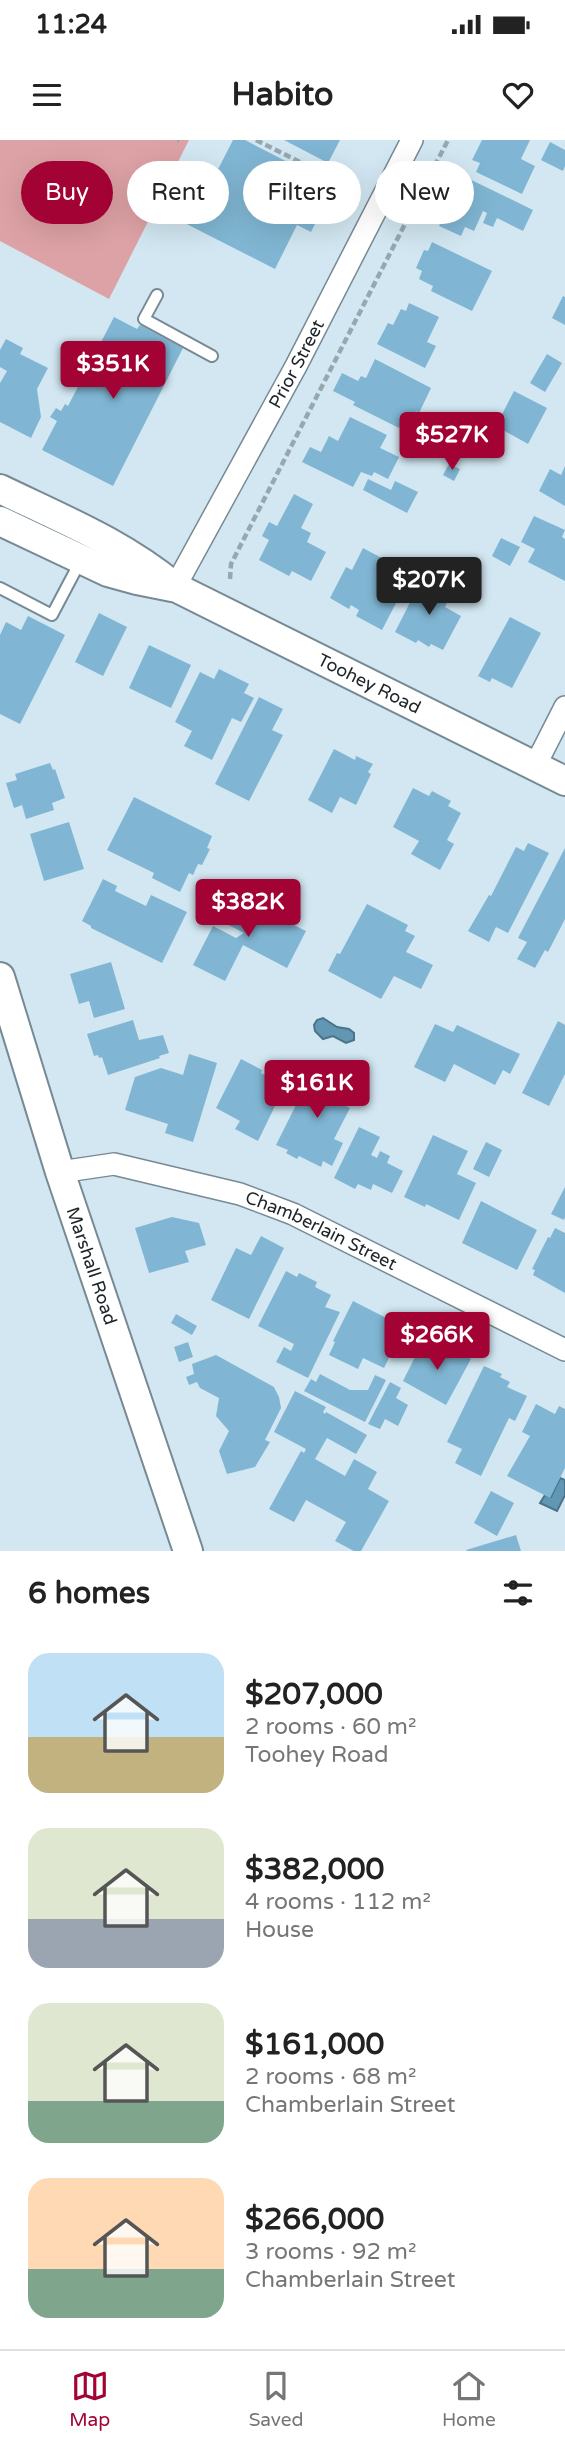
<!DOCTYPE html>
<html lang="en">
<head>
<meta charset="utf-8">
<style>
	:root { --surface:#fff; --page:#f2f2f2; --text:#222; --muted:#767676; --line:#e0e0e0; --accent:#a20234 }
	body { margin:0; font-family:"Varela Round",sans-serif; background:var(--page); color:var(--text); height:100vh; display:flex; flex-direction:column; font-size:26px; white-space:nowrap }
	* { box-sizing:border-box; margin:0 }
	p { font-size:23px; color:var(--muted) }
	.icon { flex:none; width:38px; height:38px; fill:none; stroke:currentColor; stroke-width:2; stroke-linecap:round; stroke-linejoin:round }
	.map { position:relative; height:1411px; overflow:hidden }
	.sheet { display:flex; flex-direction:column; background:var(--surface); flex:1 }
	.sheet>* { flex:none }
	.hud { position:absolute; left:21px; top:21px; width:523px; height:63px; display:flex; gap:14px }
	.price { position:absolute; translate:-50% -60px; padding:0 16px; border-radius:7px; background:var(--accent); color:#fff; font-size:23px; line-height:46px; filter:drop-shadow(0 2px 4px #0008) }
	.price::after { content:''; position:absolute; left:50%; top:42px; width:21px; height:16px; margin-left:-10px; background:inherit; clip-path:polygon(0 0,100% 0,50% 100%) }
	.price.on { background:#222; color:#fff }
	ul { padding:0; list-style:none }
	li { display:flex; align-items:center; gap:21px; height:175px; padding:0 28px }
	li span { display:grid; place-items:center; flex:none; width:196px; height:140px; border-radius:21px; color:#555 }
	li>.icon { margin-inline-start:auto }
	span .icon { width:84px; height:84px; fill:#fffc; stroke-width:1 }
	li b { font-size:30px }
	h2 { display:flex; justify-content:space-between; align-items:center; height:84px; padding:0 28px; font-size:30px }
	.tag { padding:0 24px; border-radius:32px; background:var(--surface); box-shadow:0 7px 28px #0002; font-size:24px; line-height:63px }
	.tag.on { background:var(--accent); color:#fff }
	.status { display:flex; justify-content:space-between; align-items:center; height:49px; padding:0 35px; background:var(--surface); direction:ltr }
	.status svg { height:19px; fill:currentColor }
	header { display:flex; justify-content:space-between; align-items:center; height:91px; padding:0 28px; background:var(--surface); font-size:32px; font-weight:700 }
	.dock { display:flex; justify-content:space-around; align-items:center; height:98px; border-top:2px solid var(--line); background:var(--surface); font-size:19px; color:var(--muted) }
	.dock a { display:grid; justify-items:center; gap:4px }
	.dock .on { color:var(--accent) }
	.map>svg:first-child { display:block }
	.forest { fill:#dda2a5 }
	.water { fill:#6197b3; stroke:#4c7489; stroke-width:2 }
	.building { fill:#80b6d3 }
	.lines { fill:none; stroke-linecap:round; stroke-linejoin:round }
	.service-casing { stroke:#778a94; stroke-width:14 }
	.minor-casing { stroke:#778a94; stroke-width:24 }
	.secondary-casing { stroke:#778a94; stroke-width:32 }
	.path { stroke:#97a7b0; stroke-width:4.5; stroke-dasharray:7 3.5; stroke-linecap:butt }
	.service { stroke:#fff; stroke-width:10 }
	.minor { stroke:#fff; stroke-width:21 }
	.secondary { stroke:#fff; stroke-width:28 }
	.labels { text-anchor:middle; stroke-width:5; stroke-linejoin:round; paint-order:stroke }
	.street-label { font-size:18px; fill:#1c2428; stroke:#d2e7f2 }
</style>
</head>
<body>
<div class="status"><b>11:24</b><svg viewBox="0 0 49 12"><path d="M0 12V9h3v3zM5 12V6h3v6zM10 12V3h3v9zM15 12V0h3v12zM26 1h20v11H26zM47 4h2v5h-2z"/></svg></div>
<header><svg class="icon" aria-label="menu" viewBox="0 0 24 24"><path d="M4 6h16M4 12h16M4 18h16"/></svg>Habito<svg class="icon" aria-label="heart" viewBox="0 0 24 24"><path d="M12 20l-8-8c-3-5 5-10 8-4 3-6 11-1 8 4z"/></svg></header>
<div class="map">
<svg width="565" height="1411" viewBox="0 0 565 1411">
	<rect width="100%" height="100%" fill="#d2e7f2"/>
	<path class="forest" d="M 0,0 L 189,0 L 109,159 L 0,101 Z"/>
	<path class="water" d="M 323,878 L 337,887 L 349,889 L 354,893 L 354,900 L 346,903 L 333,896 L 323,899 L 315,891 L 314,885 L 317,880 Z
		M 560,1338 L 565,1340 L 565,1355 L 557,1371 L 540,1363 L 545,1355 L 551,1357 Z"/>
	<path class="building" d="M 233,0 L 245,0 L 334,46 L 311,92 L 297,85 L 275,129 L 161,71 L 181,32 L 209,47 Z
		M 284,0 L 340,0 L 328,23 Z
		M 482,0 L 530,0 L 521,19 L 535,26 L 522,54 L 476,32 L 480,23 L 472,20 Z
		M 550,2 L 565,10 L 565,26 L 563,31 L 541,20 Z
		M 463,36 L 533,70 L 523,91 L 497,78 L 493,87 L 483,83 L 487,73 L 483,71 L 474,91 L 465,87 L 461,96 L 439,86 Z
		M 432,102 L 492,131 L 472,171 L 431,151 L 433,146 L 419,139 L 422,131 L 416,128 L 424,110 L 428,111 Z
		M 563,156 L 565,157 L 565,185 L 552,178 Z
		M 409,163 L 439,177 L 427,202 L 436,206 L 425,228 L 377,204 L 388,183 L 393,185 L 401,169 L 406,171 Z
		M 114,177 L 137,189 L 140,185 L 183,208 L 113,346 L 42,310 L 57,281 L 50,277 L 56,268 L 61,271 L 65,264 L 68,266 Z
		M 6,199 L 23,208 L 20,214 L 48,228 L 37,249 L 41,277 L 31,298 L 0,282 L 0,243 L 7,231 L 0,227 L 0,210 Z
		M 547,214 L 562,223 L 545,252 L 530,243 Z
		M 375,219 L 431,248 L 419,273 L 416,271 L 407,289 L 400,286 L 399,288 L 353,265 L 355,262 L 333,251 L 342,233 L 358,241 L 361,236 L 366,238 Z
		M 514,251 L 547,268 L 528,304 L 496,286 Z
		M 350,277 L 387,295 L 380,308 L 399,317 L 388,339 L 374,332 L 372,336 L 361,332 L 353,347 L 302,322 L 310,307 L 321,312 L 329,296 L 338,301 Z
		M 449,324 L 460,329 L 454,341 L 443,335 Z
		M 565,326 L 565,366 L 539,351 L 550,329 L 561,335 Z
		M 368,339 L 391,350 L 395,341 L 418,352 L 407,373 L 363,350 Z
		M 294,354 L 313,364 L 301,388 L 311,393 L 307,402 L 326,412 L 311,441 L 292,431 L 289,436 L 259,420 L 269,400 L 262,396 L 269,382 L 277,386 Z
		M 534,376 L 565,390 L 562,397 L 565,399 L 565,441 L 528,422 L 535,409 L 521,402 Z
		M 501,398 L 520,407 L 510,426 L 492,416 Z
		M 363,408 L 393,424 L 390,428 L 409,438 L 382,490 L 356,476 L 359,470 L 351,465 L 349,469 L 330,458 L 346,427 L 352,430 Z
		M 422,439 L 451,454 L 445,467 L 461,476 L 443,510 L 431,504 L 429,507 L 418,500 L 416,503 L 395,492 Z
		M 99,473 L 127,487 L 103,536 L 75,522 Z
		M 28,476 L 65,495 L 20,584 L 0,574 L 0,495 L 6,482 L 21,490 Z
		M 510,477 L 541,493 L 512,548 L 492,538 L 490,542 L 478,536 Z
		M 149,505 L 191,525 L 171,568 L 129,548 Z
		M 219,529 L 249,544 L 244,553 L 254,558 L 241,582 L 232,578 L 212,620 L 184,606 L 192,591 L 175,582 L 200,532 L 214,539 Z
		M 259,557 L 283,569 L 272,590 L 283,595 L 249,661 L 215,644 Z
		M 334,609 L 355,620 L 356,616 L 373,624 L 368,632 L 371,634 L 356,665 L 340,657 L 332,673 L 308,660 Z
		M 50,623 L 53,630 L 55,629 L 65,658 L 52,663 L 54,670 L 26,679 L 22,665 L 14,668 L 6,643 L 17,640 L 15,634 Z
		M 413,648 L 429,656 L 432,651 L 451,661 L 448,666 L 461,673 L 447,700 L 454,704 L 440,730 L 411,714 L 419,701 L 393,687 Z
		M 134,657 L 212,696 L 207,708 L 210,709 L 202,725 L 198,724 L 193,735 L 189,733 L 180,752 L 152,738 L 154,733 L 107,710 Z
		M 69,682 L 84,729 L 44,741 L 30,694 Z
		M 528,703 L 549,713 L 508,793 L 496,787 L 489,802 L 468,791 L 489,755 L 491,756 L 516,707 L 524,711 Z
		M 565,708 L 565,779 L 548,812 L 545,810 L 535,828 L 517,819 L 527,802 L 518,798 Z
		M 103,739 L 117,746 L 115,751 L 146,766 L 151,755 L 187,772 L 162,823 L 91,788 L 91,786 L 82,781 Z
		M 227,757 L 253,770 L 255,766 L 306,791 L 287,828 L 243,805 L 225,841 L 193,825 L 213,786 L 236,798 L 244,793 L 217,779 Z
		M 367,764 L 408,785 L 405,791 L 415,796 L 406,812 L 433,825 L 421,849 L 394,836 L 381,859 L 328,831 L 337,813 L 340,814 Z
		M 111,822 L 125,869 L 94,878 L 89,861 L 79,864 L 70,834 Z
		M 133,880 L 139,900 L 163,895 L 169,913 L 159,916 L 160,918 L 108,935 L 102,917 L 99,918 L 98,915 L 94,916 L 87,894 Z
		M 558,881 L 565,885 L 565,934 L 549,966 L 522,953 Z
		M 435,884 L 453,892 L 457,885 L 520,914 L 510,934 L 503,930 L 495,945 L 454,924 L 445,942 L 414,927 Z
		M 189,914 L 217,923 L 193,1002 L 165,993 L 168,984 L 125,970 L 135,937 L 161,928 L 183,935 Z
		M 241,919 L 262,930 L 261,933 L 278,942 L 280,938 L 293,945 L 283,963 L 273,958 L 275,966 L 258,1001 L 235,989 L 240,981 L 216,968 Z
		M 316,925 L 348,941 L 337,962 L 350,968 L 334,999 L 343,1003 L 332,1026 L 323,1021 L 321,1027 L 299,1016 L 297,1019 L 286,1013 L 288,1010 L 276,1005 Z
		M 359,987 L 380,997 L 371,1015 L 377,1018 L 380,1011 L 390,1016 L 387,1023 L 403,1031 L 392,1053 L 373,1044 L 371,1050 L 358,1044 L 355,1049 L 334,1038 Z
		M 433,995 L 468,1011 L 457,1034 L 476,1043 L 459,1080 L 426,1064 L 425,1067 L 404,1057 Z
		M 486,1002 L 502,1010 L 489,1037 L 473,1029 Z
		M 565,1047 L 565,1077 L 564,1080 L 551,1074 Z
		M 481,1061 L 537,1090 L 517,1130 L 462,1103 Z
		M 172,1077 L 199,1083 L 206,1105 L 185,1111 L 189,1122 L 149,1133 L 135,1088 Z
		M 555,1088 L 565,1093 L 565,1153 L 533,1135 L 535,1130 L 532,1129 L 548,1097 L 550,1098 Z
		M 261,1096 L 284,1108 L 249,1179 L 211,1160 L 236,1108 L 251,1115 Z
		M 286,1131 L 297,1137 L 299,1133 L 317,1142 L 315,1147 L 331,1155 L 325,1167 L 340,1172 L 308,1238 L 276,1222 L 284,1207 L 291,1211 L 294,1204 L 258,1186 Z
		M 353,1161 L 404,1187 L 384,1228 L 363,1218 L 358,1229 L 329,1215 L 335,1202 L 333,1201 Z
		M 176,1174 L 197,1186 L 192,1195 L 171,1183 Z
		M 188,1202 L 193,1217 L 179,1222 L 174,1207 Z
		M 421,1205 L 437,1213 L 440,1206 L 471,1219 L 446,1265 L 403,1241 Z
		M 216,1215 L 274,1247 L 279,1257 L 281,1268 L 265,1300 L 270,1302 L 255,1327 L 227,1334 L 219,1311 L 229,1291 L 216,1276 L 219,1258 L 200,1248 L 197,1242 L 189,1245 L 186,1237 L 194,1234 L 192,1224 Z
		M 484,1226 L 502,1234 L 500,1237 L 510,1242 L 507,1247 L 527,1256 L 515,1281 L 509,1278 L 481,1336 L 455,1323 L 462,1309 L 447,1302 Z
		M 320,1234 L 350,1250 L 368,1250 L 375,1235 L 386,1240 L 365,1282 L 304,1251 L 311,1239 L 316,1242 Z
		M 390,1242 L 401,1248 L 396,1258 L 408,1265 L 398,1286 L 385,1279 L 380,1289 L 368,1284 Z
		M 295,1251 L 326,1267 L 323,1272 L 325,1274 L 326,1272 L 367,1295 L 356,1314 L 327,1298 L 315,1319 L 345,1336 L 354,1319 L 377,1332 L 368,1349 L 389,1361 L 361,1411 L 354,1411 L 335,1401 L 346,1382 L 306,1360 L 294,1382 L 269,1369 L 301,1311 L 304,1313 L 306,1309 L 274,1292 Z
		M 536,1264 L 555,1274 L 559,1266 L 565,1269 L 565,1328 L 550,1358 L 507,1336 L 530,1296 L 522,1292 Z
		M 491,1351 L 514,1363 L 497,1396 L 474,1383 Z
		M 516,1395 L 521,1411 L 467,1411 L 466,1410 Z"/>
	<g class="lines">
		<defs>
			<path id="service" d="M 157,155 L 144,179 L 212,216
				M 0,448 L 52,475 L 81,420"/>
			<g id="minor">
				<path id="s1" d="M 175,447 L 296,226 L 412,0"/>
				<path d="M 535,626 L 565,567"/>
				<path id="s2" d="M 60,1032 L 114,1024 L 240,1054 L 293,1074 L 565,1210"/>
			</g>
			<g id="secondary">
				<path id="s3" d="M 0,349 C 62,379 122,403 175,447 L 565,641"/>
				<path d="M 0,381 L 108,432 L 137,440 L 172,447"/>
				<path id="s4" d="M 0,837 L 60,1032 L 188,1411"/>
			</g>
		</defs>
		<use href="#service" class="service-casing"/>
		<use href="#minor" class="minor-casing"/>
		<use href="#secondary" class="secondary-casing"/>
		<path class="path" d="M 177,0 L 179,0
			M 256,0 L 340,42 L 345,54 L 344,71
			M 230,439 L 231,424 L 448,0"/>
		<use href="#service" class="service"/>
		<use href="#minor" class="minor"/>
		<use href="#secondary" class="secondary"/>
	</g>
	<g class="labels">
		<g class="street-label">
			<text dy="6" stroke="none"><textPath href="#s1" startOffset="254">Prior Street</textPath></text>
			<text dy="6" stroke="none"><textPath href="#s3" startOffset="418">Toohey Road</textPath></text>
			<text dy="6" stroke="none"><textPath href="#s2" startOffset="273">Chamberlain Street</textPath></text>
			<text dy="6" stroke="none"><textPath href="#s4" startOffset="303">Marshall Road</textPath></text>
		</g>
	</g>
</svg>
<b class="price" style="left:113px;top:261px">$351K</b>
<b class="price" style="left:452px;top:332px">$527K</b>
<b class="price on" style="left:429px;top:477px">$207K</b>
<b class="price" style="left:248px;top:799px">$382K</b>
<b class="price" style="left:317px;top:980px">$161K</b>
<b class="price" style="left:437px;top:1232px">$266K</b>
<div class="hud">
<a class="tag on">Buy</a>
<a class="tag">Rent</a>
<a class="tag">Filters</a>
<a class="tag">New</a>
</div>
</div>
<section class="sheet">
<h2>6 homes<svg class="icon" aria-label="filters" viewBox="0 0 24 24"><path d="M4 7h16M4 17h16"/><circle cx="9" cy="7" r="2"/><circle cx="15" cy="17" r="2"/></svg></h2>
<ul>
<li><span style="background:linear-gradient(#bfe0f5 60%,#c2b280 0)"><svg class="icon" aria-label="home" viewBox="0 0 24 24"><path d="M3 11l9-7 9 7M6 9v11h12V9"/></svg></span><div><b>$207,000</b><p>2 rooms · 60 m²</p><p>Toohey Road</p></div></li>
<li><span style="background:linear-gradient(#dfe7d0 65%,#9aa5b1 0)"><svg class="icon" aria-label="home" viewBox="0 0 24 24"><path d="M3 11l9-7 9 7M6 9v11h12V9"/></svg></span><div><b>$382,000</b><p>4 rooms · 112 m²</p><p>House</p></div></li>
<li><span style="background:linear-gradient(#dfe7d0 70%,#7fa58c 0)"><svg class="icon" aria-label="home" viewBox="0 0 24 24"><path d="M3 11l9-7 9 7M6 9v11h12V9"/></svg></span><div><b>$161,000</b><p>2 rooms · 68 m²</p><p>Chamberlain Street</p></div></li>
<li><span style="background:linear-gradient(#ffd9b3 65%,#7fa58c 0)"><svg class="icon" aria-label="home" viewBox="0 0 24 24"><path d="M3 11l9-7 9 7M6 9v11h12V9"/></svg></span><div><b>$266,000</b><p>3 rooms · 92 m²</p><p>Chamberlain Street</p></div></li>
</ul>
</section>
<nav class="dock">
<a class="on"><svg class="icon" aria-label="map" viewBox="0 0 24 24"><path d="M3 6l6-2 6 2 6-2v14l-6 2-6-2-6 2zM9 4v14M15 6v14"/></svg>Map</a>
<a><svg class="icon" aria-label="saved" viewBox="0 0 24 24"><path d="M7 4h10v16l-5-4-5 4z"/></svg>Saved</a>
<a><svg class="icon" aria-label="home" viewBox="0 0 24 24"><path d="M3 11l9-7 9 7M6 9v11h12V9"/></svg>Home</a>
</nav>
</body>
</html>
